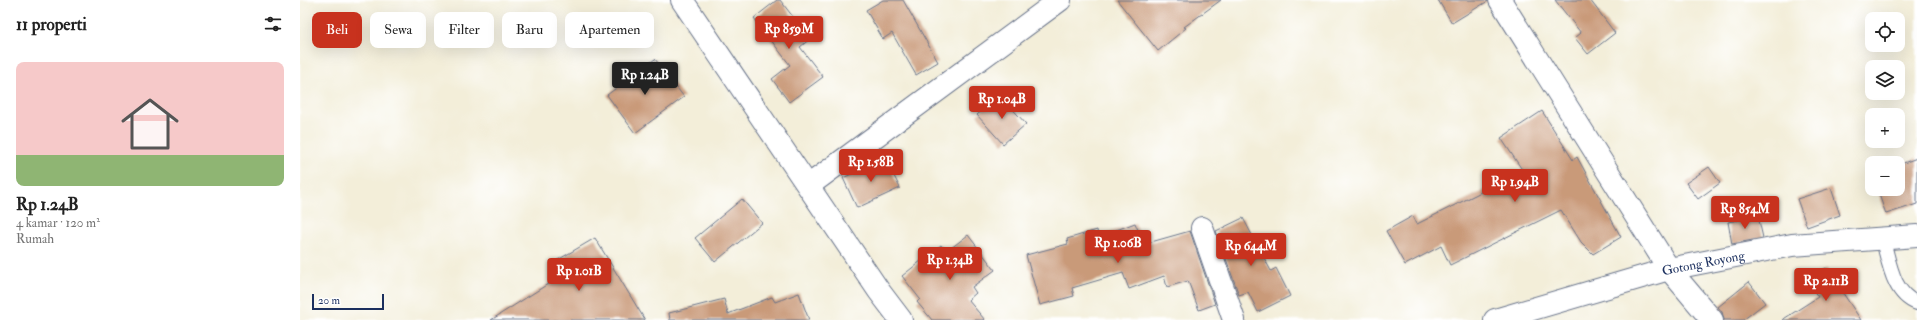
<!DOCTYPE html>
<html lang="id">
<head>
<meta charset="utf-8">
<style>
	:root { --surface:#fff; --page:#f6f6f6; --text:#222; --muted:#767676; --line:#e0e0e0; --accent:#c8321e }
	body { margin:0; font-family:"IM FELL Double Pica",serif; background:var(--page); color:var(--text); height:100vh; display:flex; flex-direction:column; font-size:15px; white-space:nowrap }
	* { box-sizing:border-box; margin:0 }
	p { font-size:13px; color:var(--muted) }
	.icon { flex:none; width:22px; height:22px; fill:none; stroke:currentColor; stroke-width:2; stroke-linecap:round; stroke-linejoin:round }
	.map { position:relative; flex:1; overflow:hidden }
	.drawer { display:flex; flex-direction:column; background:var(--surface); width:300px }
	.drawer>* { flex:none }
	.top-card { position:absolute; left:12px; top:12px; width:380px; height:36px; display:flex; gap:8px }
	.fabs { position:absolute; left:1565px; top:12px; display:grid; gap:8px }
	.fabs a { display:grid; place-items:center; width:40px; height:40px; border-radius:8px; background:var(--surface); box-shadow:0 4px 16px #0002; font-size:20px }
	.scale { position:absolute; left:12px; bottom:10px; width:72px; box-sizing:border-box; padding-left:4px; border:2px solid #1b2f5e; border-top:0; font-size:11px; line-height:14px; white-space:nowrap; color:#1b2f5e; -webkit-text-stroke:3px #fff; paint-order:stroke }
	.price { position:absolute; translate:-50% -34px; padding:0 9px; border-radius:4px; background:var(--accent); color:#fff; font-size:13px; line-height:26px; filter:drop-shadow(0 1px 2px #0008) }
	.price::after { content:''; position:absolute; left:50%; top:24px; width:12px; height:9px; margin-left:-6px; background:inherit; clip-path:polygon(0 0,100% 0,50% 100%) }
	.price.selected { background:#222; color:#fff }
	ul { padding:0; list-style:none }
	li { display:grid; align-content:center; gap:8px; height:212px; padding:0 16px }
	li+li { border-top:1px solid var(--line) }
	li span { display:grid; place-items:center; height:124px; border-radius:8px; color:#555 }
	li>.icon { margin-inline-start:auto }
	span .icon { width:72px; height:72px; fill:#fffc; stroke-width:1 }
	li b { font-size:17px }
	h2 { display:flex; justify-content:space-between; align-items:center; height:48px; padding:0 16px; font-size:17px }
	.tag { padding:0 14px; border-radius:8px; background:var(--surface); box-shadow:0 4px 16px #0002; font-size:14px; line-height:36px }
	.tag.selected { background:var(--accent); color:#fff }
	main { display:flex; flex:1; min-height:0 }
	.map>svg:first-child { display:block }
	.building { fill:#c99a79 }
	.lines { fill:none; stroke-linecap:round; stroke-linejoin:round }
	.service-casing { stroke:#677289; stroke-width:16 }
	.minor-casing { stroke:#677289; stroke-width:24 }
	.tertiary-casing { stroke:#677289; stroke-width:24 }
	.service { stroke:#fff; stroke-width:14 }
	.minor { stroke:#fff; stroke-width:22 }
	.tertiary { stroke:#fff; stroke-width:22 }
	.labels { text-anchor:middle; stroke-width:4; stroke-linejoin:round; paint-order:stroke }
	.street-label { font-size:13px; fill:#1b2f5e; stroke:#fff }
</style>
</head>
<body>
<main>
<section class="drawer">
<h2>11 properti<svg class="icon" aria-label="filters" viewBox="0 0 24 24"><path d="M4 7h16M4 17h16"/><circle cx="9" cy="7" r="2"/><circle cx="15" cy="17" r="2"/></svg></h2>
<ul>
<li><span style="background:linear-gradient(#f6c9c9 75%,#8fb573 0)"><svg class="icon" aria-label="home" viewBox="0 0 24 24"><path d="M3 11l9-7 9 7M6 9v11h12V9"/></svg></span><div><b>Rp 1.24B</b><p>4 kamar · 120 m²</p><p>Rumah</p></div></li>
</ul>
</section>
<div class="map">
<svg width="1617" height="320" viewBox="0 0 1617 320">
	<rect width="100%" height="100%" fill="#fff"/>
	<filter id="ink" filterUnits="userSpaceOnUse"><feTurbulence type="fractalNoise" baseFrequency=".025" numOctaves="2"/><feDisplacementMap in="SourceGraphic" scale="8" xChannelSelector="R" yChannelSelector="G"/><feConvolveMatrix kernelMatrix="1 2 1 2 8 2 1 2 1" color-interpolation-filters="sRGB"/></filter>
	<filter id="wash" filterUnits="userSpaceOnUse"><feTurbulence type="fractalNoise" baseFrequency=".012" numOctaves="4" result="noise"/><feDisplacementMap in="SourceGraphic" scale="16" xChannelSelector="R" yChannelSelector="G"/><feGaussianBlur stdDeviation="0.9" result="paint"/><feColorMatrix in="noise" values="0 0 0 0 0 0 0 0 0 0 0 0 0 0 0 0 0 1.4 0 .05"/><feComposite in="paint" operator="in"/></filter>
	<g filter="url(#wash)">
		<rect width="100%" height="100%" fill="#f3eed9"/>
		<g id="blocks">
			<path class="building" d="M 477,0 L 480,0 L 510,39 L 500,47 L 523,77 L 489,102 L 472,79 L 490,65 L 454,18 Z
				M 583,0 L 603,0 L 638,62 L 616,75 L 592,33 L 583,39 L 566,10 Z
				M 817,0 L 921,0 L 884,27 L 886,28 L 858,51 Z
				M 1138,0 L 1188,0 L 1188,1 L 1152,23 Z
				M 1255,0 L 1290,0 L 1315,33 L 1288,54 L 1275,38 L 1281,33 Z
				M 355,59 L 384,97 L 335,133 L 307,95 Z
				M 700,95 L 726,124 L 703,144 L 677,115 Z
				M 1242,111 L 1273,160 L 1277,157 L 1321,237 L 1293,254 L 1281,242 L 1261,210 L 1150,265 L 1141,246 L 1105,265 L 1086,231 L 1113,216 L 1117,224 L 1223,171 L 1201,138 Z
				M 585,158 L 600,188 L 557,208 L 543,178 Z
				M 1617,158 L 1617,204 L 1586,214 L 1577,189 L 1598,189 L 1598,165 Z
				M 1409,167 L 1420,183 L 1398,199 L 1386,183 Z
				M 1531,188 L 1540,215 L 1507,227 L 1497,199 Z
				M 442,199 L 462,223 L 415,262 L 395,238 Z
				M 1458,216 L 1463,238 L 1432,244 L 1428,222 Z
				M 943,218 L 971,271 L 976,268 L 990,296 L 958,312 L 948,292 L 939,295 L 916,231 Z
				M 835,223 L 844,244 L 890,231 L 915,304 L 899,310 L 888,281 L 867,287 L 864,276 L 829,289 L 823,273 L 772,288 L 774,296 L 740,305 L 726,255 L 768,244 L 767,239 L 797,230 L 798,237 Z
				M 668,235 L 695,270 L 672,287 L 676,293 L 668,300 L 685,320 L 632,320 L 617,302 L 620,299 L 602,276 L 641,245 L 646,252 Z
				M 295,238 L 345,320 L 191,320 L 259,277 L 251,264 Z
				M 1526,268 L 1561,320 L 1482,320 L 1518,297 L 1507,281 Z
				M 1449,282 L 1465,303 L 1443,320 L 1424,320 L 1422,312 L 1418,307 Z
				M 499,293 L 509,320 L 370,320 L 369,313 L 424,299 L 428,314 L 472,297 L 475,302 Z"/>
		</g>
	</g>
	<g filter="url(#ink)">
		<use href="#blocks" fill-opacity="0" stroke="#677289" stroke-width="1"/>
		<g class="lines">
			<defs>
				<path id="service" d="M 1582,237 C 1589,260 1592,294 1617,303"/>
				<path id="minor" d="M 382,0 L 579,291 L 601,320
					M 1200,0 L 1369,269 L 1412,320
					M 508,186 L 760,0
					M 902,228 L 934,320"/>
				<g id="tertiary">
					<path id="s1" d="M 1195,320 L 1369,269 L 1492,245 L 1617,236"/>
				</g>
			</defs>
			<use href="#service" class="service-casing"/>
			<use href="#minor" class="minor-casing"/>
			<use href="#tertiary" class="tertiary-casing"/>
			<use href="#service" class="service"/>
			<use href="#minor" class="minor"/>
			<use href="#tertiary" class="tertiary"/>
		</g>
	</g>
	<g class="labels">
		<g class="street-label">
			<text dy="5" stroke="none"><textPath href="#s1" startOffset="216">Gotong Royong</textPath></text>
		</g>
	</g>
</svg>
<div class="fabs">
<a><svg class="icon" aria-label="locate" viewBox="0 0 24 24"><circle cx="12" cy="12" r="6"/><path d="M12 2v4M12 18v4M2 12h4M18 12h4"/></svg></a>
<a><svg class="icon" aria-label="layers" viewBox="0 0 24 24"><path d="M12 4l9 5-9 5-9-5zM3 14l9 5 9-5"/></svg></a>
<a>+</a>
<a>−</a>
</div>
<div class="scale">20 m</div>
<b class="price" style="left:489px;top:50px">Rp 859M</b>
<b class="price selected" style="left:345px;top:96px">Rp 1.24B</b>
<b class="price" style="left:702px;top:120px">Rp 1.04B</b>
<b class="price" style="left:571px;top:183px">Rp 1.58B</b>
<b class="price" style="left:1215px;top:203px">Rp 1.94B</b>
<b class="price" style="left:1445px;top:230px">Rp 854M</b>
<b class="price" style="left:818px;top:264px">Rp 1.06B</b>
<b class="price" style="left:951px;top:267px">Rp 644M</b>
<b class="price" style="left:650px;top:281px">Rp 1.34B</b>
<b class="price" style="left:279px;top:292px">Rp 1.01B</b>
<b class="price" style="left:1526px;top:302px">Rp 2.11B</b>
<div class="top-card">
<a class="tag selected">Beli</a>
<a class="tag">Sewa</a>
<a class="tag">Filter</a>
<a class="tag">Baru</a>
<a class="tag">Apartemen</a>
</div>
</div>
</main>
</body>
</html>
